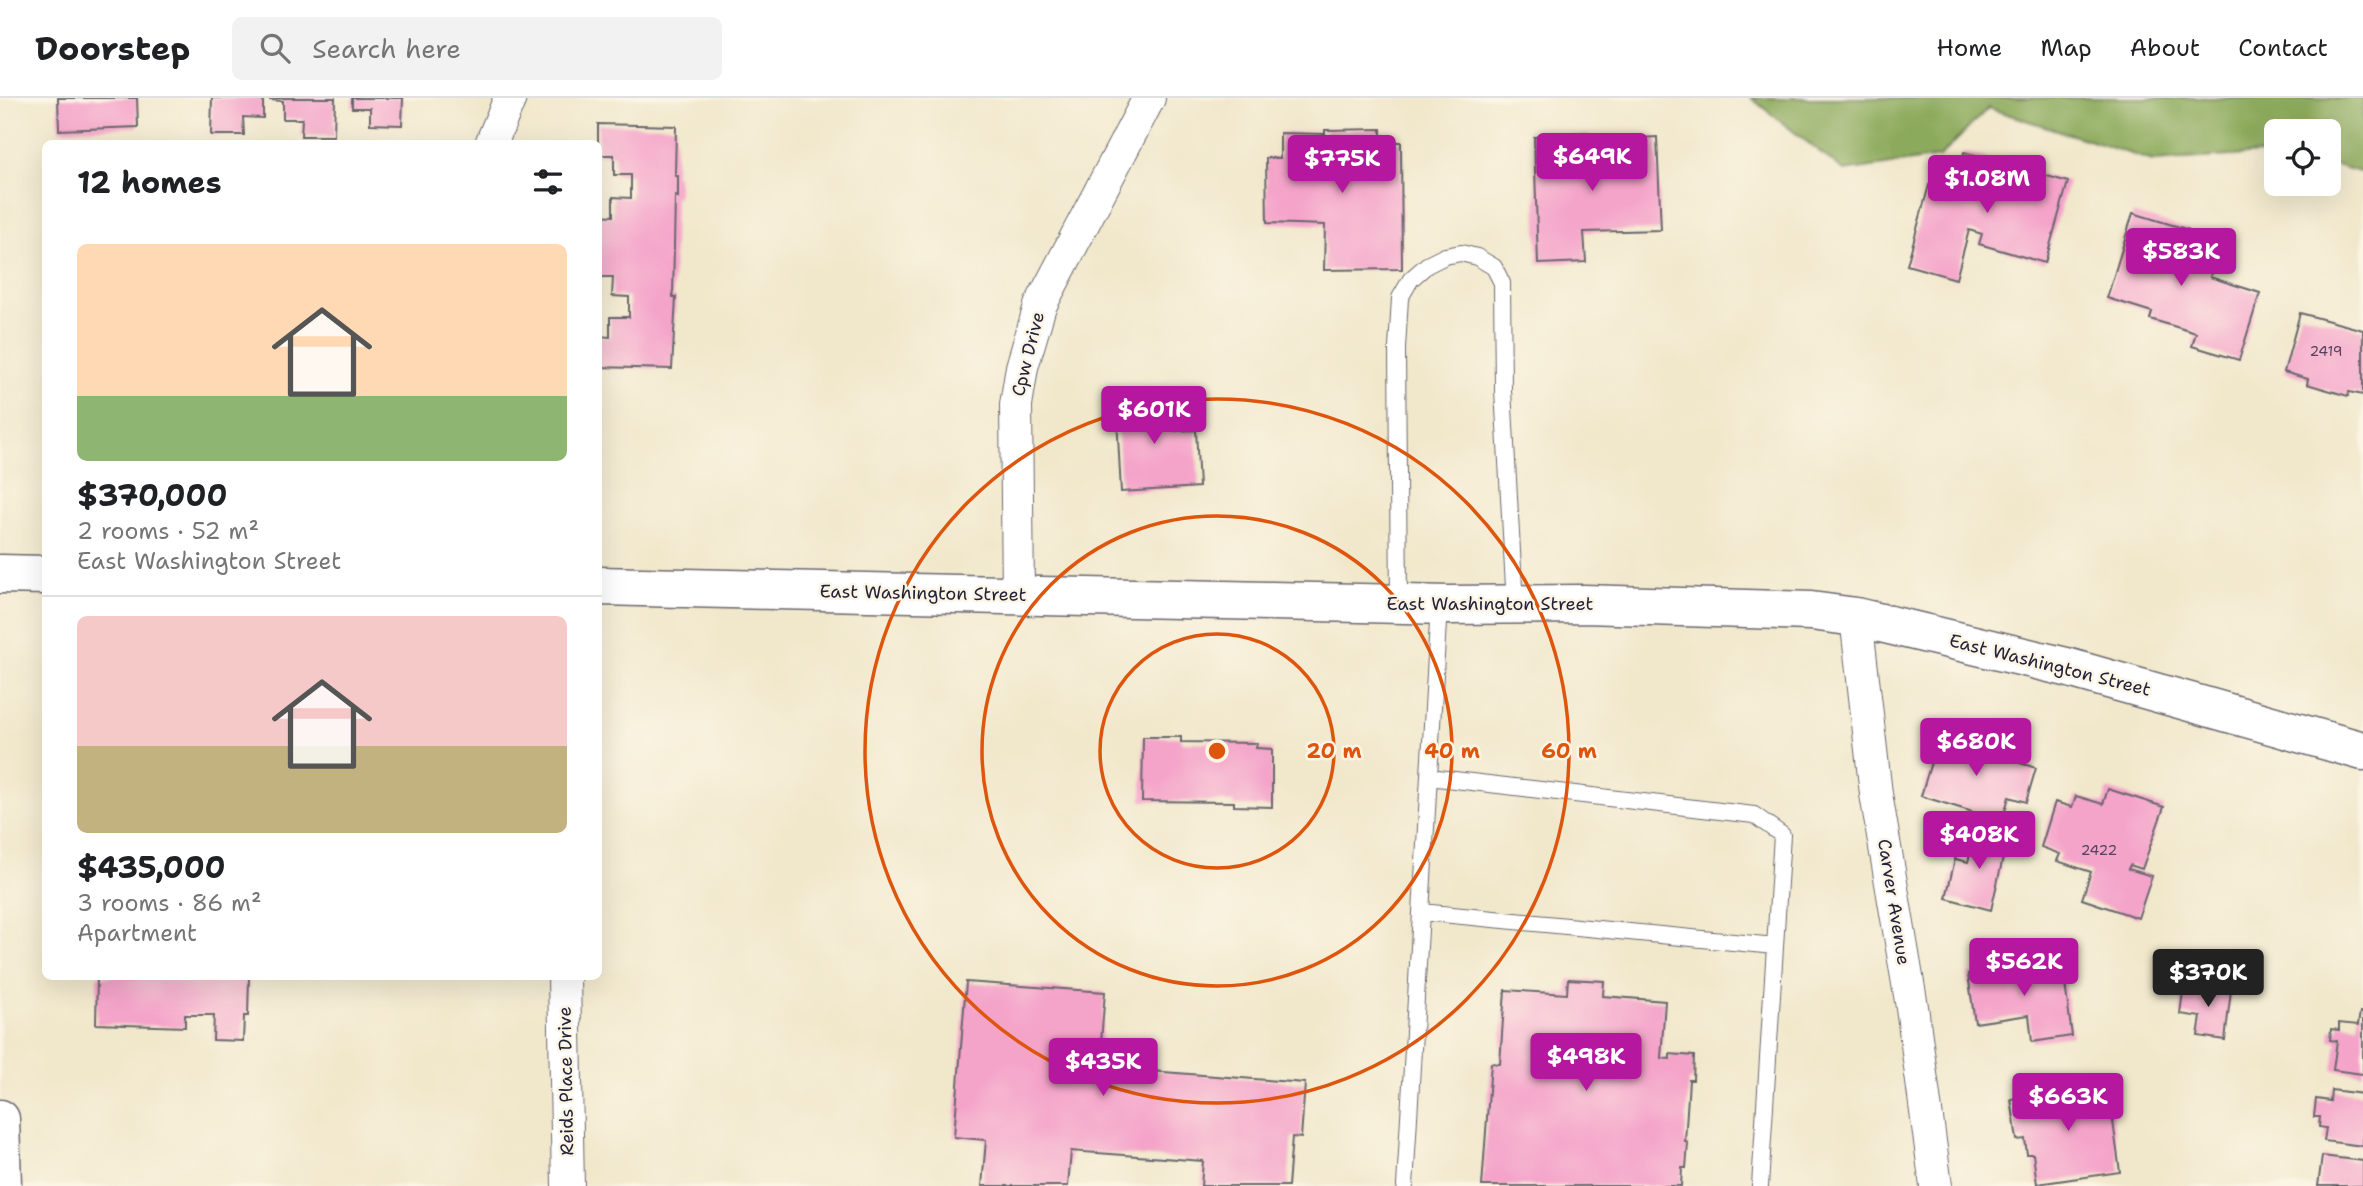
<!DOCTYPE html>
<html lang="en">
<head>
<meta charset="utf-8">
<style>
	:root { --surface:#fff; --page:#f2f2f2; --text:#202124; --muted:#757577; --line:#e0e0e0; --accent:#b5179e }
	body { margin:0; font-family:"Shantell Sans",sans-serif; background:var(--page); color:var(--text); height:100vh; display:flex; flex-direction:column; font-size:26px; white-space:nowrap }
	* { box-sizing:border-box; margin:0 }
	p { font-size:23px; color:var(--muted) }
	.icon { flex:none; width:38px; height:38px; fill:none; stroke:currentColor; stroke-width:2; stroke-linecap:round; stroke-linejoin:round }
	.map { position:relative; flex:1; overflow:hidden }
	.drawer { position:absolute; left:42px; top:42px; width:560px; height:840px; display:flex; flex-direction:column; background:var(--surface); border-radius:10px; box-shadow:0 7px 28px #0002 }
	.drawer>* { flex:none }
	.buttons { position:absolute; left:2264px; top:21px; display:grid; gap:14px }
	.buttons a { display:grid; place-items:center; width:77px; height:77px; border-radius:10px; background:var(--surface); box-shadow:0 7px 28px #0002; font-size:35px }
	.price { position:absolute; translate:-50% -60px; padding:0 16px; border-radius:7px; background:var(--accent); color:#fff; font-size:23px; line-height:46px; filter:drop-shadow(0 2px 4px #0008) }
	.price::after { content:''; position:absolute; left:50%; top:42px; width:21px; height:16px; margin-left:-10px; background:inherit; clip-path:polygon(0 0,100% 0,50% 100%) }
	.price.on { background:#222; color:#fff }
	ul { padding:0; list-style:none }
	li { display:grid; align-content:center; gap:14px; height:371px; padding:0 35px }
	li+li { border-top:2px solid var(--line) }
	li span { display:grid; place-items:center; height:217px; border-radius:10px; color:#555 }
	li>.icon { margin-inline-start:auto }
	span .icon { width:126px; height:126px; fill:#fffc; stroke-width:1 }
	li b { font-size:30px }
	h2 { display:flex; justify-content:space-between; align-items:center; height:84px; padding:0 35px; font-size:30px }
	header { display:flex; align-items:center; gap:42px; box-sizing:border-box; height:98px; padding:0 35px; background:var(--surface); border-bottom:2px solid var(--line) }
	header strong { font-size:33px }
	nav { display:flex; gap:38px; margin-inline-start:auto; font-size:24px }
	.search { width:490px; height:63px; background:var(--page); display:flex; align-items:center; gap:18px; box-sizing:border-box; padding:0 24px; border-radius:10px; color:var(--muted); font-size:26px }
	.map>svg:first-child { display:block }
	.forest { fill:#8caa5c; stroke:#57664c; stroke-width:2 }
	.building { fill:#f4a3c9 }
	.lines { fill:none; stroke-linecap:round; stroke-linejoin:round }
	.service-casing { stroke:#6a676e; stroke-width:18 }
	.minor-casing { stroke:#6a676e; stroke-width:34 }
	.secondary-casing { stroke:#6a676e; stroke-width:41 }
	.service { stroke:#fff; stroke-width:16 }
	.minor { stroke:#fff; stroke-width:32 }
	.secondary { stroke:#fff; stroke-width:38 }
	.ring { fill:none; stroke:#de560e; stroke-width:3.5 }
	.labels { text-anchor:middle; stroke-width:5; stroke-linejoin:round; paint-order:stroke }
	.number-label { font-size:14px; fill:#56425e }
	.street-label { font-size:18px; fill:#22223b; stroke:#fcf5e5 }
	.centre { fill:#de560e; stroke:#fcf5e5; stroke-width:3.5 }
	.ring-label { font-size:21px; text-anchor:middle; font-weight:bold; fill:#de560e; stroke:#fcf5e5; stroke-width:5; stroke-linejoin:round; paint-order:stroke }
</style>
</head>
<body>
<header>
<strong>Doorstep</strong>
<div class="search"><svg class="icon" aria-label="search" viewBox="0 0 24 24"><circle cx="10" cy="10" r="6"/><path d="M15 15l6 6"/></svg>Search here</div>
<nav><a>Home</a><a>Map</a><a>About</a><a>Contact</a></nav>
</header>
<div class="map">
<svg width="2363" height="1088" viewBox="0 0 2363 1088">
	<rect width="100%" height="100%" fill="#fcf5e5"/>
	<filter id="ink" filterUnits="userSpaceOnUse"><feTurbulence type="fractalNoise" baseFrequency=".0143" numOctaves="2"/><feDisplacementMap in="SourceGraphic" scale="14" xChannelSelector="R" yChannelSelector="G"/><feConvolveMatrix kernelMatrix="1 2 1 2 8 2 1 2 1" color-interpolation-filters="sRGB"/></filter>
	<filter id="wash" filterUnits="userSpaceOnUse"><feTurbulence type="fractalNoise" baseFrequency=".00686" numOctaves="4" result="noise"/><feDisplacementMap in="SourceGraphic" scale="28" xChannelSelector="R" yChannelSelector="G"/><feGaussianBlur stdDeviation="1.57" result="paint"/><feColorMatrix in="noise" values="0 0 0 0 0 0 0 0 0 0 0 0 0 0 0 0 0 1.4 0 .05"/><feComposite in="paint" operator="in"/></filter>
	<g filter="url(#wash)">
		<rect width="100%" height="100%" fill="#f1e8cc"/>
		<path class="forest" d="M 1751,0 L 2363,0 L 2363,75 L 2329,65 L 2329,33 L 2277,33 L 2277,55 L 2153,63 L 1988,10 L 1940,59 L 1844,73 Z"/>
		<g id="blocks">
			<path class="building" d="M 58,0 L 137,0 L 138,29 L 59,32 Z
				M 212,0 L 263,0 L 263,20 L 243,19 L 244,37 L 211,37 Z
				M 270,0 L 335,0 L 334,38 L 301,38 L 302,21 L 283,21 L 283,3 L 270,2 Z
				M 352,0 L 403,0 L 402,27 L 370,26 L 370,10 L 352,10 Z
				M 598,26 L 676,28 L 675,78 L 678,78 L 678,99 L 675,98 L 673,199 L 676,199 L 672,271 L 598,269 L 598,238 L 610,239 L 610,219 L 629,219 L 629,199 L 612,198 L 613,179 L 598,179 L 598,117 L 613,118 L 613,99 L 631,100 L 631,77 L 614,77 L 614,57 L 598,57 Z
				M 1381,31 L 1381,44 L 1401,44 L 1402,171 L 1324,172 L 1325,127 L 1267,125 L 1266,60 L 1280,60 L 1280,35 L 1325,36 L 1325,32 Z
				M 1589,37 L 1590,57 L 1621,56 L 1620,41 L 1657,39 L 1661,132 L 1584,134 L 1586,164 L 1538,166 L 1534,39 Z
				M 1964,54 L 2068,84 L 2045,165 L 1979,146 L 1982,136 L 1969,132 L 1956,181 L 1907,167 L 1929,87 L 1953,94 Z
				M 2133,115 L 2189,132 L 2183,150 L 2215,160 L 2210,179 L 2260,195 L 2239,262 L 2192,248 L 2196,235 L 2150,221 L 2152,214 L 2107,200 Z
				M 2300,215 L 2363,232 L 2363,297 L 2349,294 L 2348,298 L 2307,286 L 2308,281 L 2284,274 Z
				M 1173,297 L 1175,333 L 1196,332 L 1199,389 L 1121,394 L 1116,301 Z
				M 1939,637 L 2021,662 L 2020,665 L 2036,670 L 2026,704 L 2009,699 L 2002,723 L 1921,698 Z
				M 1143,639 L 1181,639 L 1181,644 L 1257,645 L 1256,650 L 1272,651 L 1272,709 L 1234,708 L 1234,704 L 1142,703 Z
				M 2108,691 L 2164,709 L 2142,771 L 2130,767 L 2128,771 L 2152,778 L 2138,820 L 2082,801 L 2091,774 L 2057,763 L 2060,756 L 2041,749 L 2055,704 L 2072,709 L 2076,698 L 2103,706 Z
				M 1977,730 L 2008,738 L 1991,812 L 1946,800 L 1955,761 L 1968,764 Z
				M 2062,863 L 2072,938 L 2032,944 L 2029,917 L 1975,925 L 1968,876 Z
				M 97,878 L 249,878 L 248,918 L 244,918 L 243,943 L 213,942 L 214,917 L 185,917 L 185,929 L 96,926 Z
				M 1568,881 L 1604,883 L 1603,898 L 1665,903 L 1661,960 L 1670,961 L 1670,956 L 1694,958 L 1693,982 L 1689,982 L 1685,1044 L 1688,1045 L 1686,1070 L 1682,1070 L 1681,1088 L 1482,1088 L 1491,965 L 1500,966 L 1505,892 L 1567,896 Z
				M 966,884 L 1105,894 L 1099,969 L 1305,985 L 1301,1040 L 1292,1039 L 1288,1088 L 1201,1088 L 1203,1063 L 1071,1053 L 1068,1088 L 982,1088 L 986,1042 L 954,1039 Z
				M 2184,886 L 2231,892 L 2225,942 L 2198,938 L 2201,919 L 2180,916 Z
				M 2360,914 L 2363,914 L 2363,976 L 2333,972 L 2337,943 L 2330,942 L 2331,931 L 2339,932 L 2339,925 L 2358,927 Z
				M 2108,987 L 2120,1074 L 2037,1086 L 2033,1056 L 2027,1056 L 2025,1041 L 2017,1042 L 2011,1001 Z
				M 2331,992 L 2363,996 L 2363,1048 L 2324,1043 L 2326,1030 L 2319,1029 L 2320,1019 L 2314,1019 L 2316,1001 L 2330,1003 Z
				M 2322,1058 L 2363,1063 L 2363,1088 L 2318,1088 Z"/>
		</g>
	</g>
	<g filter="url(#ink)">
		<use href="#blocks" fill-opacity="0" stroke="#6a676e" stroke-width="2"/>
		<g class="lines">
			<defs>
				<path id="service" d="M 1399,506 L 1397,250 L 1400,200 L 1411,181 L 1427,167 L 1445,158 L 1461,155 L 1477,159 L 1494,169 L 1502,185 L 1503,292 L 1515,507
					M 1429,679 L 1754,717 L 1782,737 L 1760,1088
					M 1421,814 L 1775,848
					M 1405,1088 L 1439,507"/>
				<path id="minor" d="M 491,46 L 510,0
					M 1018,496 L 1016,307 L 1022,269 L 1040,208 L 1149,0
					M 1856,519 L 1876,696 L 1912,909 L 1936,1088
					M 564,878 L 568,1088"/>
				<path id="secondary" d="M 0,476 L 46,477
					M 598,488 L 1448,507 L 1584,506 L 1811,513 L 1856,519 L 2066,569 L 2363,653
					M 0,1021 L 2,1088"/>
			</defs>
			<use href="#service" class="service-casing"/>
			<use href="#minor" class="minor-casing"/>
			<use href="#secondary" class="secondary-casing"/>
			<use href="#service" class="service"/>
			<use href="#minor" class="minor"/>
			<use href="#secondary" class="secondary"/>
		</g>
	</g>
	<g class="ring">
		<circle cx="1217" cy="653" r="117"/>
		<circle cx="1217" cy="653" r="235"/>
		<circle cx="1217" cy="653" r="352"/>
	</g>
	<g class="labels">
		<g class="number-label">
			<text x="2326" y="258">2419</text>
			<text x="2099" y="757">2422</text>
		</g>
		<g class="street-label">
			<text transform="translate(1028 256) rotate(-76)" y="6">Cpw Drive</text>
			<text transform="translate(923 495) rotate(1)" y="6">East Washington Street</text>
			<text x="1490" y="512">East Washington Street</text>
			<text transform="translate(2050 567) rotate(14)" y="6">East Washington Street</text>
			<text transform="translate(1894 804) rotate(81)" y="6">Carver Avenue</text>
			<text transform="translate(566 983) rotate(-91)" y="6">Reids Place Drive</text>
		</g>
	</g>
	<circle cx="1217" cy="653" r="10" class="centre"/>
	<g class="ring-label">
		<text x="1334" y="660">20 m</text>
		<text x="1452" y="660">40 m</text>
		<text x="1569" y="660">60 m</text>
	</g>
</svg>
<div class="buttons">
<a><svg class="icon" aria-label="locate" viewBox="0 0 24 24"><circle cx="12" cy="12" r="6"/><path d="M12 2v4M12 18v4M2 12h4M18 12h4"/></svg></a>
</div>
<b class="price" style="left:1592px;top:95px">$649K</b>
<b class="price" style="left:1342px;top:97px">$775K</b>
<b class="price" style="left:1987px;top:117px">$1.08M</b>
<b class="price" style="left:2181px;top:190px">$583K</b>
<b class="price" style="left:1154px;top:348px">$601K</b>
<b class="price" style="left:1976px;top:680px">$680K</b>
<b class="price" style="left:1979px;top:773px">$408K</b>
<b class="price" style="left:2024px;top:900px">$562K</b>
<b class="price on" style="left:2208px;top:911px">$370K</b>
<b class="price" style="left:1586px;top:995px">$498K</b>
<b class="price" style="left:1103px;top:1000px">$435K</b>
<b class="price" style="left:2068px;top:1035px">$663K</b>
<section class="drawer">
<h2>12 homes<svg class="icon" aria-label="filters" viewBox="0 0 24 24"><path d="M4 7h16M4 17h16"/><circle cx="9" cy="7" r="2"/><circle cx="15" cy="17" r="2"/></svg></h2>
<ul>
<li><span style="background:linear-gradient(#ffd9b3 70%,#8fb573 0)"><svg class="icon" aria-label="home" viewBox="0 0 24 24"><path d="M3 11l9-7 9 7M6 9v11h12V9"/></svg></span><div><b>$370,000</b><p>2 rooms · 52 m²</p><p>East Washington Street</p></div></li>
<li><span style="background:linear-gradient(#f6c9c9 60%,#c2b280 0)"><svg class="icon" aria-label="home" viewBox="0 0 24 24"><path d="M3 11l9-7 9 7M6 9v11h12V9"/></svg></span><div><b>$435,000</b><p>3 rooms · 86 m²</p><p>Apartment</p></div></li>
</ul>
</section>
</div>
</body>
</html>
